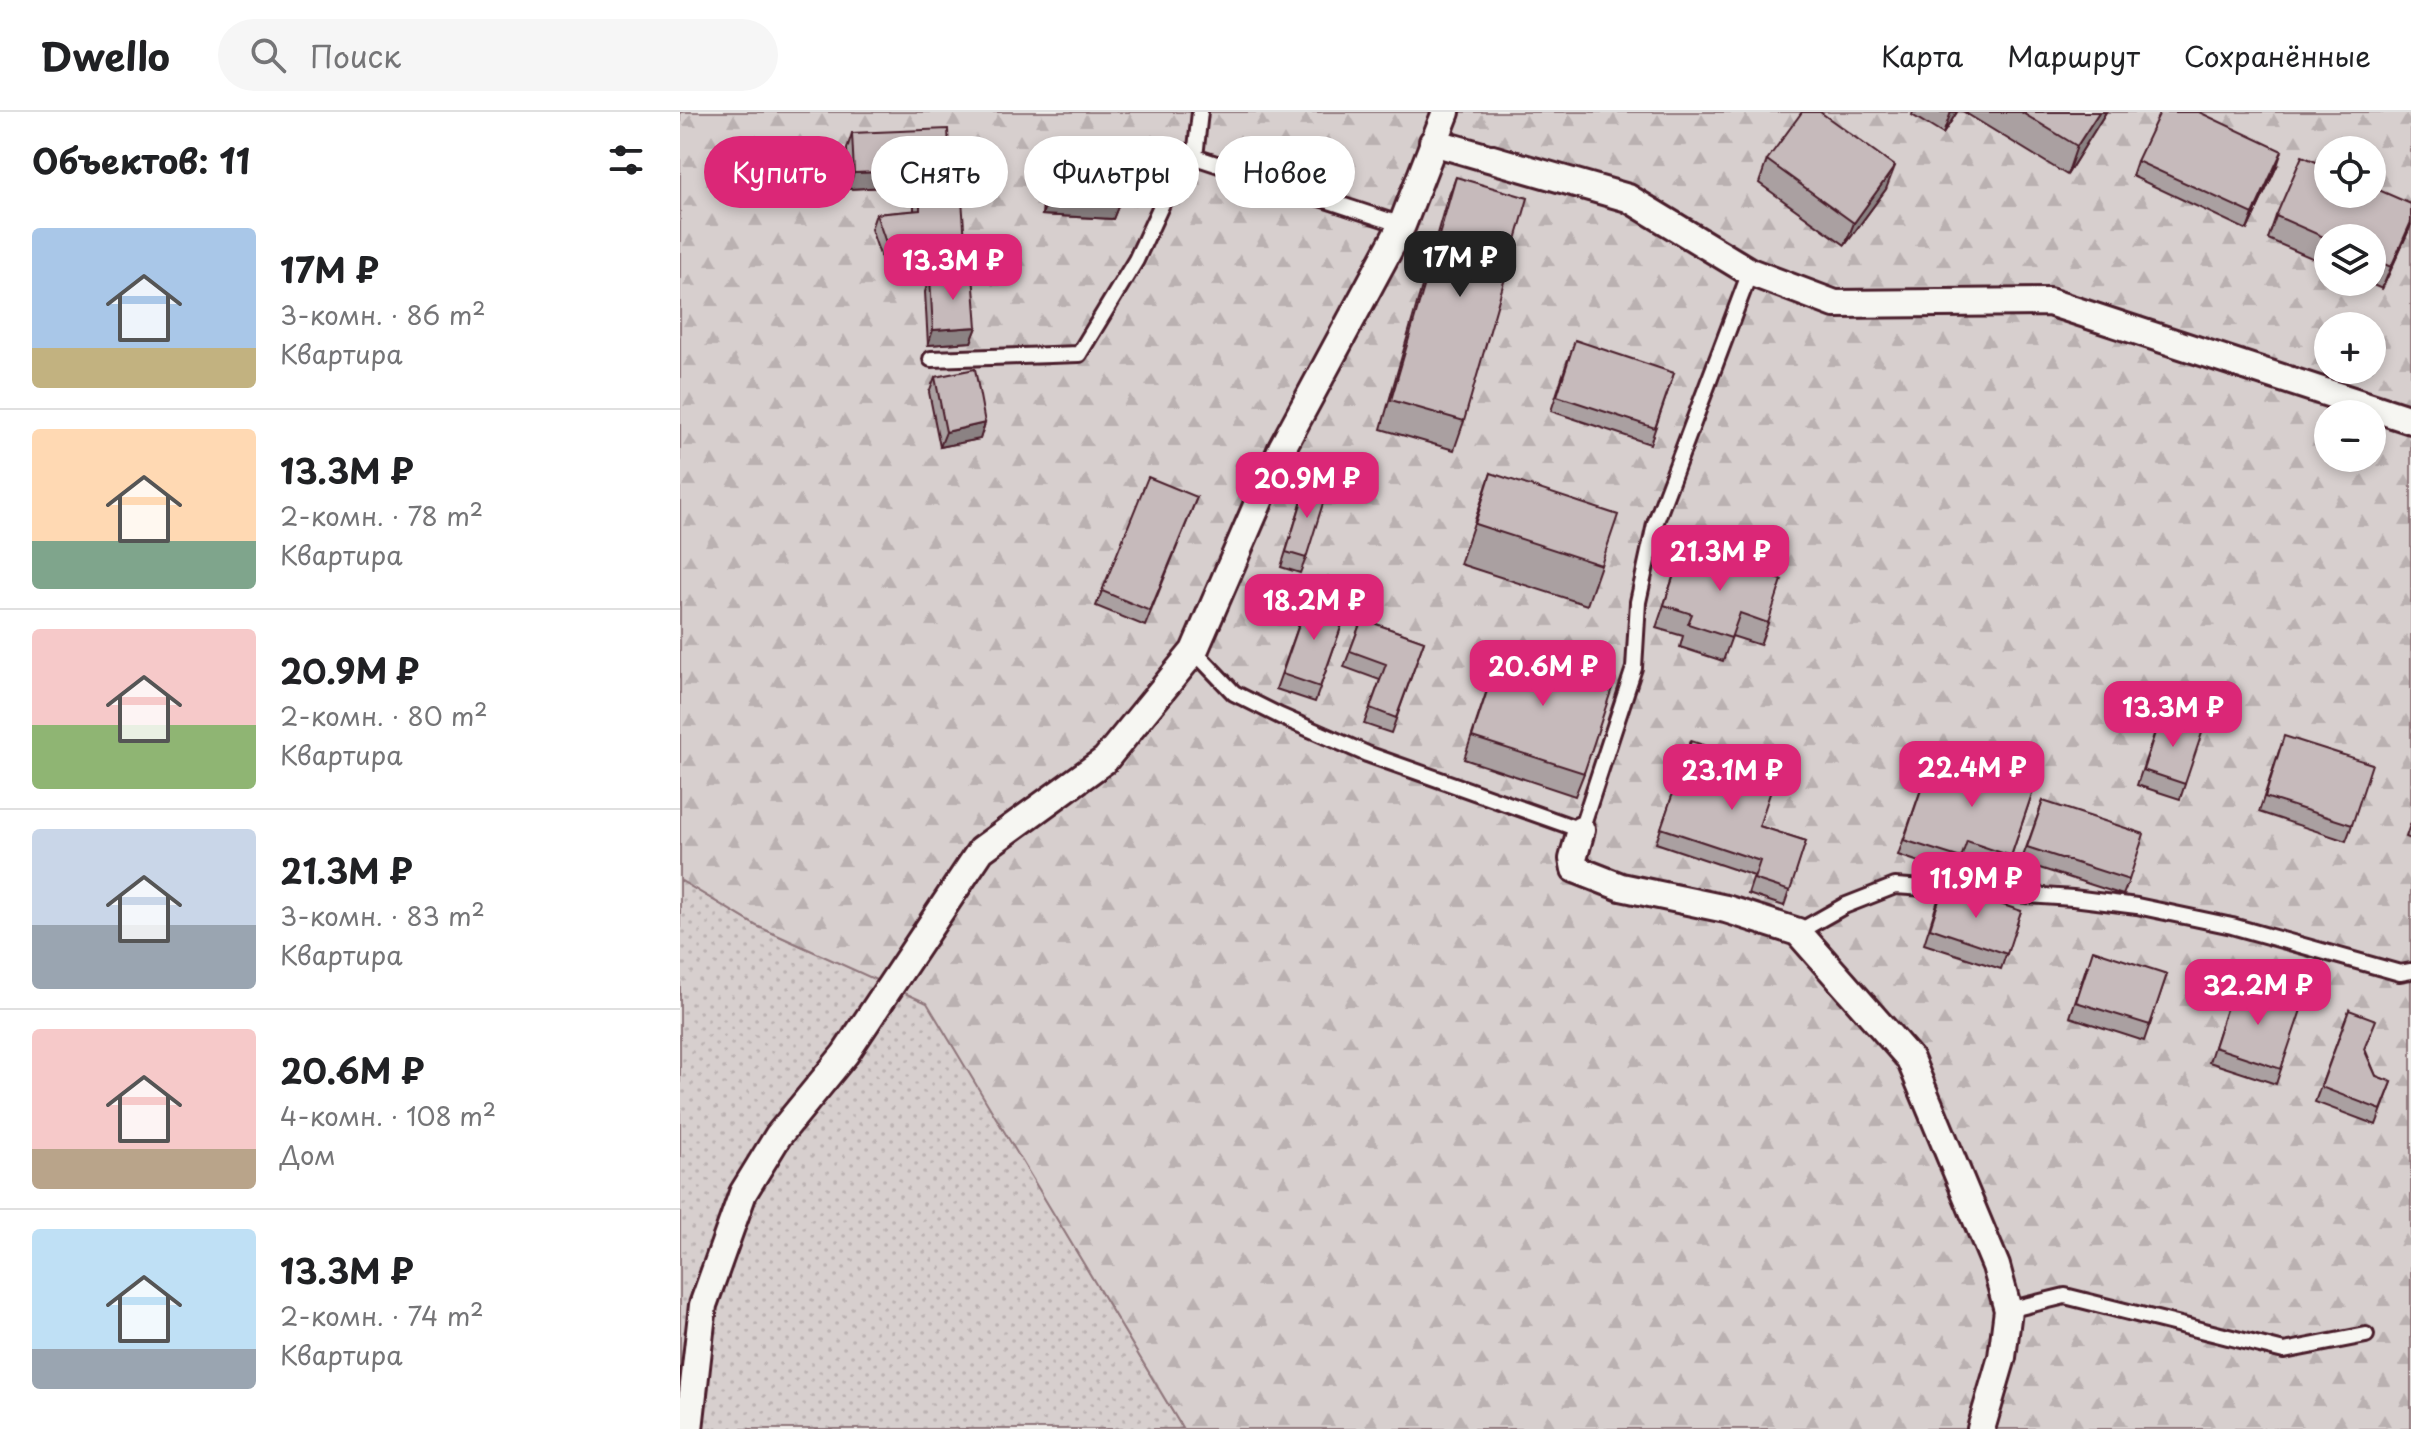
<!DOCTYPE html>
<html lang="ru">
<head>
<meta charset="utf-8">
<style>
	:root { --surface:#fff; --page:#f6f6f6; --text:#202124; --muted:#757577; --line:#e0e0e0; --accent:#db2777 }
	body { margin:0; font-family:"Playpen Sans",sans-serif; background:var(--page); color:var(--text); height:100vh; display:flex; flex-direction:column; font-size:30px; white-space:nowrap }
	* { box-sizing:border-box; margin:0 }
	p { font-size:26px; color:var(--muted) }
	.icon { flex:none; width:44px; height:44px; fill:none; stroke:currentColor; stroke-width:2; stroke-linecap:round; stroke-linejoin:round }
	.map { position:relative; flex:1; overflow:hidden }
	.sheet { display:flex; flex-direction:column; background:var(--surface); width:680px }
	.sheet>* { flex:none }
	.guide { position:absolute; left:24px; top:24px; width:760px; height:72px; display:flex; gap:16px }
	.controls { position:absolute; left:1634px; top:24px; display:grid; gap:16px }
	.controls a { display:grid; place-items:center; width:72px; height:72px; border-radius:50%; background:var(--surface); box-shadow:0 4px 12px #0003; font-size:40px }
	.price { position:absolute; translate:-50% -68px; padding:0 18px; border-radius:16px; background:var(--accent); color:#fff; font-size:26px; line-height:52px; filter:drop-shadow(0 2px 4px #0008) }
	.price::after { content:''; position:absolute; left:50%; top:48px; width:24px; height:18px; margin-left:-12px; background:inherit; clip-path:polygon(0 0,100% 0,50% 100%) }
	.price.current { background:#222; color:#fff }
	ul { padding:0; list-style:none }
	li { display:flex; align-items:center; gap:24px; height:200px; padding:0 32px }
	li+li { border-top:2px solid var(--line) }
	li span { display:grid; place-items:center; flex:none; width:224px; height:160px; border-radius:8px; color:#555 }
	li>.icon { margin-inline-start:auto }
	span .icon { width:96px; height:96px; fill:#fffc; stroke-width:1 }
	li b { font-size:34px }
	h2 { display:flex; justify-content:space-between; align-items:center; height:96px; padding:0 32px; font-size:34px }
	.chip { padding:0 28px; border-radius:36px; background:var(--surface); box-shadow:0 4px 12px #0003; font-size:28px; line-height:72px }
	.chip.current { background:var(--accent); color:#fff }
	header { display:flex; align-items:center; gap:48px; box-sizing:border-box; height:112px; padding:0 40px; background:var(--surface); border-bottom:2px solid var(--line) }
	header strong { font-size:38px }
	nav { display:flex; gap:44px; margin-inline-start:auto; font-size:28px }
	.search { width:560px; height:72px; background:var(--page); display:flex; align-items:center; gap:20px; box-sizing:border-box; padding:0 28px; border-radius:44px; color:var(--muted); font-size:30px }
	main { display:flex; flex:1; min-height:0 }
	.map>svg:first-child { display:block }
	.grass { fill:url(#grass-dots); stroke:#90777c; stroke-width:2 }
	.forest { fill:url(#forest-firs); stroke:#90777c; stroke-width:2; fill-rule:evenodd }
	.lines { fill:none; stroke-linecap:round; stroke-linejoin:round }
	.service-casing { stroke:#4a1f2b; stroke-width:20 }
	.minor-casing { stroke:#4a1f2b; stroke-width:32 }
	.service { stroke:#f6f6f2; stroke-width:14 }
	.minor { stroke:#f6f6f2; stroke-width:26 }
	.wall { fill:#aaa0a1; stroke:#4a1f2b; stroke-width:2 }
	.shaded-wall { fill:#8b8283; stroke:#4a1f2b; stroke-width:2 }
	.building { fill:#c6babb; stroke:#4a1f2b; stroke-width:2 }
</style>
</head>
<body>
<header>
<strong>Dwello</strong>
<div class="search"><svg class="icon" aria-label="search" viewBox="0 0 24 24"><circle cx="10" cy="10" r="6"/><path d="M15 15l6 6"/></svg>Поиск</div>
<nav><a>Карта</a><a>Маршрут</a><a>Сохранённые</a></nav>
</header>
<main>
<section class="sheet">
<h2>Объектов: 11<svg class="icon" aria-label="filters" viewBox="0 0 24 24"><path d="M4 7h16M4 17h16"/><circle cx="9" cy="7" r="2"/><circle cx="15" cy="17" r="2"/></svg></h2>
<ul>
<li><span style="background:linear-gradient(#a9c7e8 75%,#c2b280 0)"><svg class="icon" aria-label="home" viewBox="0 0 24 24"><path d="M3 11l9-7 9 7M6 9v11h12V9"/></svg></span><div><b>17M ₽</b><p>3-комн. · 86 m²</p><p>Квартира</p></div></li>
<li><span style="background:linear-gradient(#ffd9b3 70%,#7fa58c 0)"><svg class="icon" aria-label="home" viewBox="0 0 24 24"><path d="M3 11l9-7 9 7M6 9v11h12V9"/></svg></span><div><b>13.3M ₽</b><p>2-комн. · 78 m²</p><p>Квартира</p></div></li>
<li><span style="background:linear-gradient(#f6c9c9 60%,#8fb573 0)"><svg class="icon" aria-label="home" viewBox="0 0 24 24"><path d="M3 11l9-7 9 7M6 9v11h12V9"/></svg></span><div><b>20.9M ₽</b><p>2-комн. · 80 m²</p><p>Квартира</p></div></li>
<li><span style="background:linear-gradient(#c9d6e8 60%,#9aa5b1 0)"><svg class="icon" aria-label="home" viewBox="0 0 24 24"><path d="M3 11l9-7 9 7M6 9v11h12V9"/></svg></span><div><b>21.3M ₽</b><p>3-комн. · 83 m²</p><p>Квартира</p></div></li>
<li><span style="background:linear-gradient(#f6c9c9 75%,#b9a48a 0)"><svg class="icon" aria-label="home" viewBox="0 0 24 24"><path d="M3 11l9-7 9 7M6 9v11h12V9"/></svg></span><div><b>20.6M ₽</b><p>4-комн. · 108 m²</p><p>Дом</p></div></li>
<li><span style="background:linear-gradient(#bfe0f5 75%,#9aa5b1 0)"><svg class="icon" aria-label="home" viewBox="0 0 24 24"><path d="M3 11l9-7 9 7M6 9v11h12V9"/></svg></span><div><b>13.3M ₽</b><p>2-комн. · 74 m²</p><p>Квартира</p></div></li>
</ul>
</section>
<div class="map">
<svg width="1731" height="1317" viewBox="0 0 1731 1317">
	<defs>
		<pattern id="grass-dots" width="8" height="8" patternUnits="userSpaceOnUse" patternTransform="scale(2)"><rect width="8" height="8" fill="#d7cfce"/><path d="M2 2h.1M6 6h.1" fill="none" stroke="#bab1b1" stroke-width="1.8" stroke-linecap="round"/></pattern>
		<pattern id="forest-firs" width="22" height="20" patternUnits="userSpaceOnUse" patternTransform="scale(2)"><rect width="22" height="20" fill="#d7cfce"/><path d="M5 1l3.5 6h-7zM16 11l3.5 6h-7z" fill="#bab1b1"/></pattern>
	</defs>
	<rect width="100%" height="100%" fill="#efedea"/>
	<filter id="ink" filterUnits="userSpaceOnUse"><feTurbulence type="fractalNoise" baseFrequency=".0125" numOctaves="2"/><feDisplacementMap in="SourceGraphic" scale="16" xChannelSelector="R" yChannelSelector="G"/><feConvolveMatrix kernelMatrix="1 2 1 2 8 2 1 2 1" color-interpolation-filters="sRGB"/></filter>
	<g filter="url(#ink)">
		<path class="grass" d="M 0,768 L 77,814 L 247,890 L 503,1317 L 0,1317 Z"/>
		<path class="forest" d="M 0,0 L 1731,0 L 1731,1317 L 503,1317 L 247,891 L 77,814 L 0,768 ZM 1648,38 L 1692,38 L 1692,82 L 1648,82 ZM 1648,126 L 1692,126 L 1692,170 L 1648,170 ZM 1648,214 L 1692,214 L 1692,258 L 1648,258 ZM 1648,302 L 1692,302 L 1692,346 L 1648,346 Z"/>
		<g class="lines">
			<defs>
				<path id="service" d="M 515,45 L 722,113
					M 251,247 L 399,242 L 456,148 L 486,83 L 515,45 L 520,0
					M 514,539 L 554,581 L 600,604 L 687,642 L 901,718 L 954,556 L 958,490 L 975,412 L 1070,160
					M 1118,820 L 1164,794 L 1215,774 L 1393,786 L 1457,794 L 1552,814 L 1720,861 L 1731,859
					M 1328,1198 L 1385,1184 L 1604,1239 L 1686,1223"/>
				<path id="minor" d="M 753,30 L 948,86 L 1070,160 L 1155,192 L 1369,190 L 1731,308
					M 901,718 L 893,747 L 895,757 L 941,775 L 1046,797 L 1118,820 L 1230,947 L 1316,1154 L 1328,1198 L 1322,1245 L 1301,1317
					M 9,1317 L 23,1193 L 63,1081 L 98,1024 L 165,942 L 301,738 L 425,648 L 514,539 L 602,336 L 722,113 L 766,0"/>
			</defs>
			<use href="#service" class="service-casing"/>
			<use href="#minor" class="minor-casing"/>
			<use href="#service" class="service"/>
			<use href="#minor" class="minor"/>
		</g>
		<path class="wall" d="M 1233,0 L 1277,0 L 1263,22 L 1232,3 Z
			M 1284,0 L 1426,0 L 1387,63 Z
			M 172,21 L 270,57 L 264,72 L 168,77 L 167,37 Z
			M 371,36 L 439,92 L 433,107 L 362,103 L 366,51 Z
			M 1087,48 L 1206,77 L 1165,133 L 1079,71 Z
			M 1457,49 L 1597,54 L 1567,118 L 1452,64 Z
			M 776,65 L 784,309 L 774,338 L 701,317 L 765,94 Z
			M 240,78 L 286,143 L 281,159 L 206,160 L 191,117 L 196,102 L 234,99 L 234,93 Z
			M 1596,104 L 1731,113 L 1702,177 L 1686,170 L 1692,170 L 1692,126 L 1648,126 L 1648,153 L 1588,127 Z
			M 250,165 L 297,215 L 291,230 L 248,233 L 245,180 Z
			M 889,244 L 994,261 L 970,332 L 871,299 Z
			M 255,265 L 305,311 L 300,327 L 260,335 L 249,280 Z
			M 811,361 L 921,453 L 907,493 L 780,452 Z
			M 628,369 L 626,446 L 620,461 L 601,455 Z
			M 517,385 L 465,514 L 416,494 L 422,479 Z
			M 1003,436 L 1088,511 L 1080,533 L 1052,524 L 1043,549 L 1000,535 L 1003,524 L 976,516 Z
			M 629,484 L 667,498 L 635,590 L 596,577 Z
			M 682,507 L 744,529 L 711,621 L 684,612 L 700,568 L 664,555 Z
			M 823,530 L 904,661 L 895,684 L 784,647 Z
			M 1481,602 L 1505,672 L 1500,687 L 1457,673 Z
			M 1011,629 L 1079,714 L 1126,729 L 1104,794 L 1068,782 L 1074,764 L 976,731 Z
			M 1599,639 L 1672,713 L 1666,729 L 1579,700 Z
			M 1245,666 L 1266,673 L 1357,667 L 1326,759 L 1282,745 L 1276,762 L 1218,743 Z
			M 1363,689 L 1449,768 L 1443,783 L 1341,750 Z
			M 1731,710 L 1731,727 L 1726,725 Z
			M 1258,788 L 1341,799 L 1321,857 L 1244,832 Z
			M 1407,853 L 1487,862 L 1464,929 L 1390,905 Z
			M 1549,888 L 1601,957 L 1596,972 L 1529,950 Z
			M 1669,898 L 1696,964 L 1712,970 L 1696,1013 L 1635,990 Z"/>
		<path class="shaded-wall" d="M 1271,0 L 1277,0 L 1263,22 Z
			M 1419,0 L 1426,0 L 1387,63 L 1397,34 Z
			M 1602,39 L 1597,54 L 1567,118 L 1573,102 Z
			M 1215,54 L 1206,77 L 1165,133 L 1174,111 Z
			M 270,57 L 264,72 L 168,77 L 174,61 Z
			M 368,87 L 439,92 L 433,107 L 362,103 Z
			M 1731,110 L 1729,118 L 1702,177 L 1711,155 Z
			M 286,143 L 281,159 L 206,160 L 211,145 Z
			M 297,215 L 291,230 L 248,233 L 253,218 Z
			M 305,311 L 300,327 L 260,335 L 266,320 Z"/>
		<path class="building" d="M 1122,0 L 1140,0 L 1215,54 L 1174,111 L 1087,48 Z
			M 1341,0 L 1419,0 L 1397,34 Z
			M 1480,0 L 1519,0 L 1602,39 L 1573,102 L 1457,49 Z
			M 268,17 L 270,57 L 174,61 L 172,21 Z
			M 371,36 L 442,40 L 439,92 L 368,87 Z
			M 1622,44 L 1648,55 L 1648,82 L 1692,82 L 1692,75 L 1731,92 L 1731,110 L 1711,155 L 1692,147 L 1692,126 L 1648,126 L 1648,127 L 1596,104 Z
			M 776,65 L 848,86 L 784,309 L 711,288 Z
			M 281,74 L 286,143 L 211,145 L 196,102 L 240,98 L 240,78 Z
			M 293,162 L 297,215 L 253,218 L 250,165 Z
			M 895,228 L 994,261 L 975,316 L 877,284 Z
			M 295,257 L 305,311 L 266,320 L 255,265 Z
			M 811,361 L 938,403 L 921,453 L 795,412 Z
			M 468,365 L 517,385 L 470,499 L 422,479 Z
			M 628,369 L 648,375 L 626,446 L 606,440 Z
			M 1003,436 L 1102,468 L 1088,511 L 1060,501 L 1051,526 L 1008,512 L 1012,502 L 984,493 Z
			M 629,484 L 667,498 L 640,575 L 602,562 Z
			M 682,507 L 744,529 L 716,606 L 690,596 L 706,552 L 670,539 Z
			M 823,530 L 935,567 L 904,661 L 792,625 Z
			M 1481,602 L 1524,615 L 1505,672 L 1463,658 Z
			M 1604,624 L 1692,652 L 1672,713 L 1585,685 Z
			M 1011,629 L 1098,658 L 1079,714 L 1126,729 L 1110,779 L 1074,767 L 1080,749 L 981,716 Z
			M 1277,641 L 1357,667 L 1331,744 L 1287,729 L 1281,746 L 1224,728 L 1245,666 L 1267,673 Z
			M 1363,689 L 1464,722 L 1449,768 L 1347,735 Z
			M 1264,773 L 1341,799 L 1327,842 L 1250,816 Z
			M 1413,838 L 1487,862 L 1470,913 L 1396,890 Z
			M 1554,873 L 1622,895 L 1601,957 L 1534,935 Z
			M 1669,898 L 1696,908 L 1684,937 L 1696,964 L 1712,970 L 1701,998 L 1641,975 Z"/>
	</g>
</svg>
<div class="controls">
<a><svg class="icon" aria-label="locate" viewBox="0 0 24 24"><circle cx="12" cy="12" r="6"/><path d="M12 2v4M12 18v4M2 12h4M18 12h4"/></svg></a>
<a><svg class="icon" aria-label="layers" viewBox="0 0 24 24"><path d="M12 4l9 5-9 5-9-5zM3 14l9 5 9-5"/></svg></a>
<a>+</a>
<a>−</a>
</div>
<b class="price current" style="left:780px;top:187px">17M ₽</b>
<b class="price" style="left:273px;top:190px">13.3M ₽</b>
<b class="price" style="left:627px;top:408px">20.9M ₽</b>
<b class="price" style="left:1040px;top:481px">21.3M ₽</b>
<b class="price" style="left:634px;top:530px">18.2M ₽</b>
<b class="price" style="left:863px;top:596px">20.6M ₽</b>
<b class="price" style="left:1493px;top:637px">13.3M ₽</b>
<b class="price" style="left:1292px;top:697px">22.4M ₽</b>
<b class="price" style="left:1052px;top:700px">23.1M ₽</b>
<b class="price" style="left:1296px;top:808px">11.9M ₽</b>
<b class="price" style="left:1578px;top:915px">32.2M ₽</b>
<div class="guide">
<a class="chip current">Купить</a>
<a class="chip">Снять</a>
<a class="chip">Фильтры</a>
<a class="chip">Новое</a>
</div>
</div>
</main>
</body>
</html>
